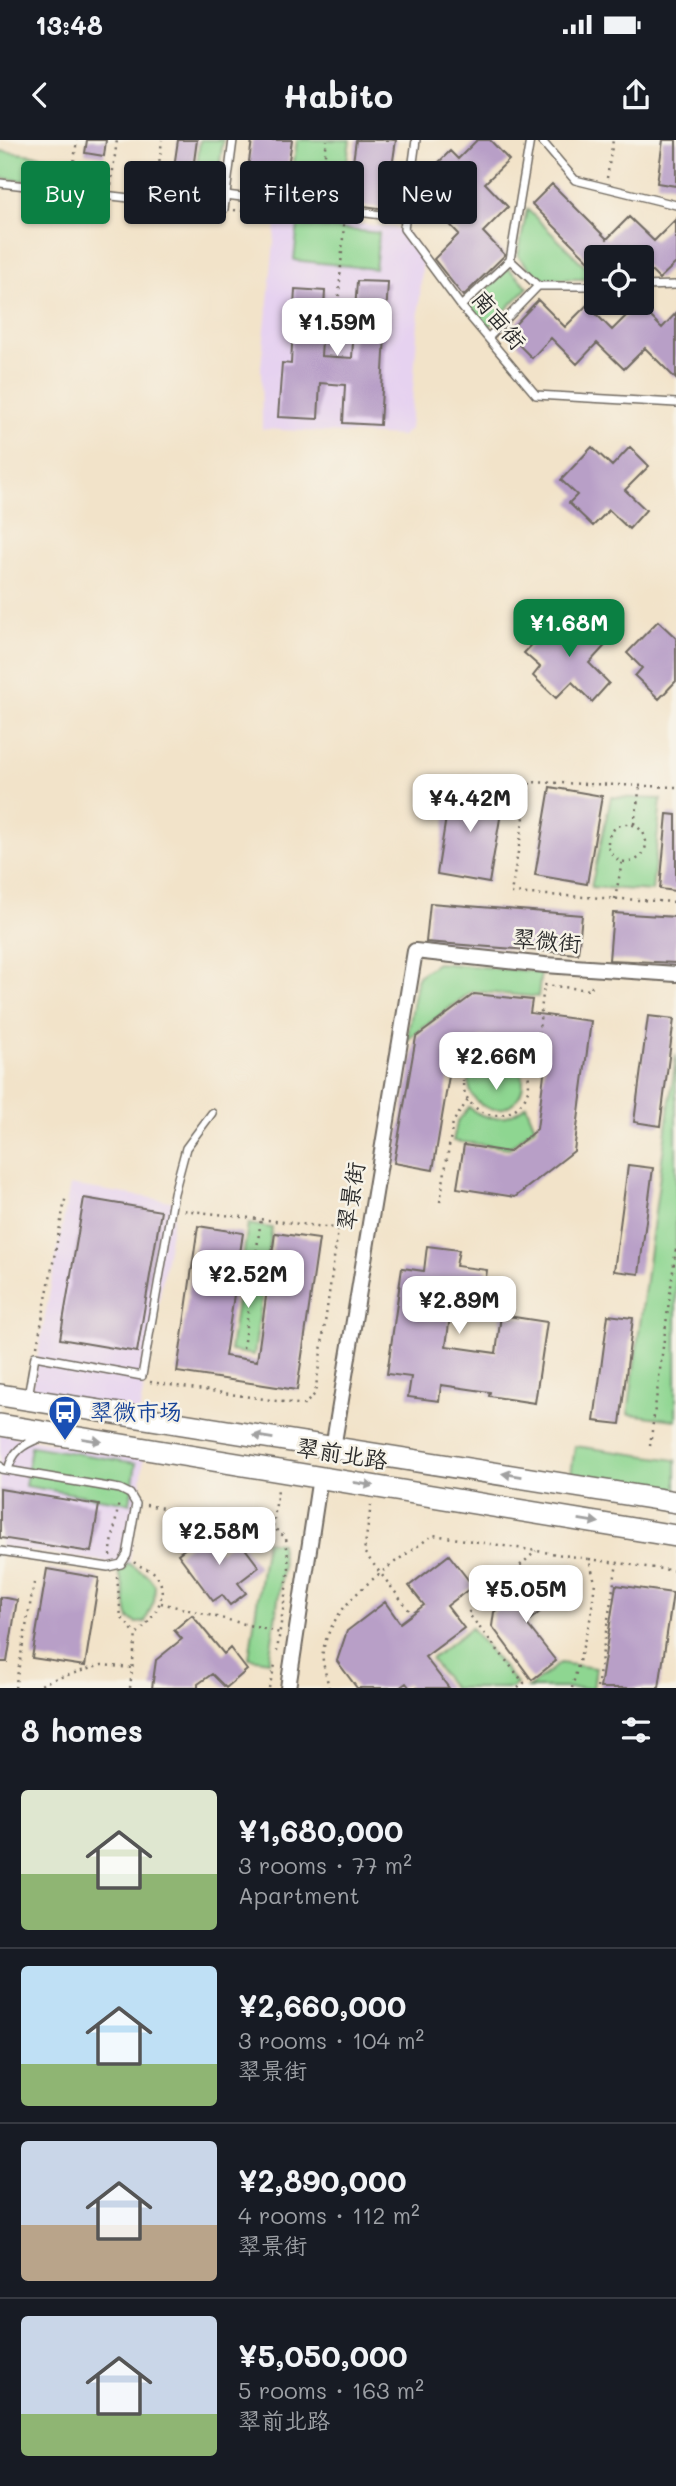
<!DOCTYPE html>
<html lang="en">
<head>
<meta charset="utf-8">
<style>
	:root { --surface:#171b24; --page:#20242c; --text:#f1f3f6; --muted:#9ea1a6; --line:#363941; --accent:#0b8043 }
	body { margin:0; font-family:Mali,"LXGW WenKai TC",sans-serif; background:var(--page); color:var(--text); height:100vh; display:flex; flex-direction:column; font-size:26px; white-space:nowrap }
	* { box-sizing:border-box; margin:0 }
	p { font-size:23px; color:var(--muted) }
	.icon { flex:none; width:38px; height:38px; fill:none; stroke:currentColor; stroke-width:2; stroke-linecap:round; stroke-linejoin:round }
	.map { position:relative; height:1548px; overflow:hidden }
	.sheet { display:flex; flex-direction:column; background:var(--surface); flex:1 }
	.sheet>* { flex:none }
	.guide { position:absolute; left:21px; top:21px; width:635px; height:63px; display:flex; gap:14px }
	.controls { position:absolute; left:584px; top:105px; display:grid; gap:14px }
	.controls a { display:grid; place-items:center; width:70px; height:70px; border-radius:7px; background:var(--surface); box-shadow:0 2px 5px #0004; font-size:35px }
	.price { position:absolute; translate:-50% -60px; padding:0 16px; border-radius:14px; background:#fff; color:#222; font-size:23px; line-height:46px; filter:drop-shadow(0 2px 4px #0008) }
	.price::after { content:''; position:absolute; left:50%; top:42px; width:21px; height:16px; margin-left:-10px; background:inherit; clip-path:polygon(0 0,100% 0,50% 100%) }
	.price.selected { background:var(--accent); color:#fff }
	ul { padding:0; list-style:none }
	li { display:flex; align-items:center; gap:21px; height:175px; padding:0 21px }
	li+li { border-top:2px solid var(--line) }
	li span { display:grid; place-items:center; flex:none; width:196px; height:140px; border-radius:7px; color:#555 }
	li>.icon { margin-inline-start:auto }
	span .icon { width:84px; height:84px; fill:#fffc; stroke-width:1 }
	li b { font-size:30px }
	h2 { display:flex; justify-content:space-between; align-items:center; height:84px; padding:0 21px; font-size:30px }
	.chip { padding:0 24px; border-radius:7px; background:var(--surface); box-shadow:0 2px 5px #0004; font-size:24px; line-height:63px }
	.chip.selected { background:var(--accent); color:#fff }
	.status { display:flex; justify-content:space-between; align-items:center; height:49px; padding:0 35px; background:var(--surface); direction:ltr }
	.status svg { height:19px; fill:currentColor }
	header { display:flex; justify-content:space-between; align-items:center; height:91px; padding:0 21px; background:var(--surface); font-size:32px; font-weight:700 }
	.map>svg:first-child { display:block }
	.built { fill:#e6d2f0 }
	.green { fill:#8ed691; stroke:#5c805e; stroke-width:2 }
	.building { fill:#b89fc7 }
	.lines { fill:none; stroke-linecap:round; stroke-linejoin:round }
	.lane-casing { stroke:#716b62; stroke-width:10 }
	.street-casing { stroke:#716b62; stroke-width:18 }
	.secondary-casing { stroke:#716b62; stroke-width:24 }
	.path { stroke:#716b62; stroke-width:2.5; stroke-dasharray:2 5; stroke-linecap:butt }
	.lane { stroke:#fff; stroke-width:7 }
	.street { stroke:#fff; stroke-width:14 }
	.secondary { stroke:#fff; stroke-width:21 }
	.oneway { fill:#a0a0a0 }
	.labels { text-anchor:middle; stroke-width:5; stroke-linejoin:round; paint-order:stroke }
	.street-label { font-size:23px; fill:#2b2b2b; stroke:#f7f3e8 }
	.transit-label { font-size:23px; fill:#164399; stroke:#f7f3e8; text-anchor:start }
</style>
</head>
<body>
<div class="status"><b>13:48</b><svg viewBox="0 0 49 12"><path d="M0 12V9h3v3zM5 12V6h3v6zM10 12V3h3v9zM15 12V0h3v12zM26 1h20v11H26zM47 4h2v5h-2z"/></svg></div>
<header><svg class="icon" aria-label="back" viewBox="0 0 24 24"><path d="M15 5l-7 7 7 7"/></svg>Habito<svg class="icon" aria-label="share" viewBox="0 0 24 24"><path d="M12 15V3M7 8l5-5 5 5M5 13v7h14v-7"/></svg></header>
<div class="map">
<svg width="676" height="1548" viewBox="0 0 676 1548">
	<rect width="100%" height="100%" fill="#f7f3e8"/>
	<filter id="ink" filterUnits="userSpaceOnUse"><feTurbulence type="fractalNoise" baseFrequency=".0143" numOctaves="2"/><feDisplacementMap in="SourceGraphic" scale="14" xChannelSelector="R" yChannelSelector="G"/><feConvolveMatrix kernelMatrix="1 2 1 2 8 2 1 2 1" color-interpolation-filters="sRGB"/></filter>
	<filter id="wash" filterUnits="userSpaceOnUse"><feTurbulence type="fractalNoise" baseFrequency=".00686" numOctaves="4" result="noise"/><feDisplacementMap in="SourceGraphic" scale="28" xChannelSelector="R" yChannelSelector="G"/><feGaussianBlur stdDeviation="1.57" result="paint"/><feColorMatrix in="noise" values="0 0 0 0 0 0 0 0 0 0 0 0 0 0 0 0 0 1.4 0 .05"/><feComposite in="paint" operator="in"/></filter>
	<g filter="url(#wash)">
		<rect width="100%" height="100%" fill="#f2e3c9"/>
		<path class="built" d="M 277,75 L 404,89 L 423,115 L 410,289 L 402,296 L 262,289 L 261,226 Z
			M 70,1045 L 176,1062 L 139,1275 L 30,1256 Z
			M 0,1294 L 144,1319 L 129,1425 L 0,1407 Z"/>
		<path class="green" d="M 200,0 L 223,0 L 215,59 L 193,56 Z
			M 297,0 L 350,0 L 345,35 L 293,28 Z
			M 0,11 L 66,19 L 63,45 L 0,38 Z
			M 527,69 L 597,138 L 597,139 L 539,139 L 518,116 Z
			M 298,85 L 379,93 L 375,129 L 294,120 Z
			M 508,128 L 528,147 L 487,189 L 469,167 Z
			M 611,657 L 661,659 L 652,751 L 591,747 Z
			M 437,823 L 541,832 L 538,857 L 472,851 L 407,900 L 418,836 Z
			M 676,915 L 676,1280 L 628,1274 Z
			M469 942a27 27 0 1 1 54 0a27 27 0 1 1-54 0Z
			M 526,965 L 535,987 L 509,1008 L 453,1001 L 457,983 L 469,967 C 486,983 509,980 526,965 Z
			M 248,1084 L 272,1088 L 254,1215 L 230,1211 Z
			M 31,1306 L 136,1323 L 130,1363 L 25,1346 Z
			M 575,1306 L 676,1320 L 676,1351 L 571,1334 Z
			M 266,1401 L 280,1403 L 283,1426 L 269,1521 L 249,1518 Z
			M 128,1423 L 148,1436 L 155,1445 L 154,1461 L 145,1482 L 137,1483 L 129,1479 C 124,1463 126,1445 117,1430 L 124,1430 Z
			M 471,1488 L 517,1544 L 511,1548 L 453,1548 L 431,1519 Z
			M 560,1523 L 596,1528 L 593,1548 L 528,1548 Z"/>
		<g id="blocks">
			<path class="building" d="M 87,0 L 106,0 L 104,16 L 85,13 Z
				M 178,0 L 197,0 L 193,29 L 174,27 Z
				M 252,0 L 292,0 L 287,33 L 350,44 L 356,0 L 396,0 L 386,69 L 245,50 Z
				M 477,0 L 490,0 L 509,20 L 485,43 L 508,67 L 483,92 L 505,115 L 463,156 L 434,119 L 459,94 L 437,71 L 460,48 L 437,24 L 450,11 L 458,19 Z
				M 663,0 L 676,0 L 676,46 L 657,43 Z
				M 552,44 L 607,99 L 629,77 L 654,101 L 676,79 L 676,123 L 659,139 L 642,122 L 642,117 L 597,117 L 597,129 L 532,64 Z
				M 357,141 L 388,142 L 380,285 L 343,283 L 345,245 L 320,243 L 318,279 L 278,277 L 282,223 L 291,224 L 295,149 L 325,151 L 321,216 L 352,218 Z
				M 538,160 L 565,187 L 587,165 L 612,190 L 638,164 L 662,188 L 676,173 L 676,239 L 645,208 L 624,229 L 597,203 L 577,224 L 551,198 L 532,218 L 507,193 Z
				M 592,307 L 612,326 L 630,307 L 649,326 L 625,350 L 646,370 L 629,389 L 609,370 L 593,386 L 569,363 L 577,355 L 561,340 Z
				M 555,480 L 575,499 L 593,480 L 612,498 L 589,523 L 609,543 L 592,562 L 572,542 L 556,558 L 533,536 L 540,527 L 524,513 Z
				M 658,481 L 676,498 L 676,541 L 659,559 L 635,536 L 642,528 L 627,513 Z
				M 451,646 L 504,655 L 489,743 L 437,734 Z
				M 550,647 L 602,656 L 587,744 L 535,735 Z
				M 667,674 L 676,675 L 676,751 L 660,749 Z
				M 430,763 L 582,775 L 578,814 L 426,802 Z
				M 613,773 L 676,777 L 676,823 L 609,820 Z
				M 474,854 L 532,860 L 530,873 L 591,881 L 574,1011 L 515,1057 L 457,1048 L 464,1005 L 509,1012 L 537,989 L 548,903 L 481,897 L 452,918 L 433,1030 L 394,1023 L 416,897 Z
				M 648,876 L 674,879 L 660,986 L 634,982 Z
				M 628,1025 L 653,1028 L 639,1134 L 614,1131 Z
				M 84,1058 L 161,1071 L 137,1212 L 60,1199 Z
				M 198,1086 L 243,1093 L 225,1216 L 257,1221 L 275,1093 L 319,1099 L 297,1250 L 177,1232 Z
				M 427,1106 L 459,1110 L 456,1126 L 487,1130 L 482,1165 L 452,1161 L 446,1206 L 496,1213 L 501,1175 L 547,1182 L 535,1263 L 489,1256 L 490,1252 L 441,1245 L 439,1261 L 408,1257 L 411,1237 L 387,1234 L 402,1128 L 424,1131 Z
				M 608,1175 L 633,1178 L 620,1284 L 594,1281 Z
				M 0,1349 L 99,1365 L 91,1412 L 0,1398 Z
				M 206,1393 L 220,1412 L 237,1398 L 259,1427 L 238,1443 L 246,1453 L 230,1465 L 222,1455 L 213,1461 L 178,1414 Z
				M 449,1415 L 473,1446 L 447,1466 L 464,1488 L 425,1517 L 449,1548 L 410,1548 L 406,1543 L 399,1548 L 357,1548 L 337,1521 L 347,1491 L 385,1462 L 400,1483 L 424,1465 L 409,1446 Z
				M 47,1429 L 99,1438 L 85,1526 L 32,1518 Z
				M 544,1433 L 561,1455 L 526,1483 L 556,1521 L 532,1540 L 492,1486 L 494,1472 Z
				M 616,1445 L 673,1453 L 659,1548 L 600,1548 Z
				M 0,1457 L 17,1460 L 7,1522 L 0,1522 Z
				M 192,1475 L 224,1514 L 230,1508 L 247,1530 L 226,1548 L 212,1534 L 198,1544 L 198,1548 L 152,1548 L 156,1520 L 182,1499 L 174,1490 Z"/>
		</g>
	</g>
	<g filter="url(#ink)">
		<use href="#blocks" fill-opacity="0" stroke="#716b62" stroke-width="2"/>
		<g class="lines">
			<defs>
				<path id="lane" d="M 416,0 L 404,89 L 461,166 L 536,255 L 676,263
					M 530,0 L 510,120 L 538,146 L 597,146
					M 541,0 L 575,40 L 676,65
					M 0,43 L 224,69 L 233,0
					M 226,55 L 405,78
					M 642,146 L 676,145
					M 461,166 L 510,120
					M 489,197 L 538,146
					M 28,1257 L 35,1216 L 142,1236 L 174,1053 L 186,1008 L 212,973
					M 0,1326 L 1,1329 L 120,1349 L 130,1354 L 136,1364 L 127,1415 L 121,1424 L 108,1427 L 0,1411
					M 8,1330 C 13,1311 22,1305 40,1298"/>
				<path id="street" d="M 333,1308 L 415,811 L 545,825 L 676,834
					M 288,1548 L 320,1337"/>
				<path id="secondary" d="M 0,1255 L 676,1362
					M 0,1285 L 676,1396"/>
			</defs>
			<use href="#lane" class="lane-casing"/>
			<use href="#street" class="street-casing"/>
			<use href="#secondary" class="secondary-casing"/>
			<path class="path" d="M 607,38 L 613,0
				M 71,42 L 77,0
				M 111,45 L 117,0
				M 156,49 L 162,0
				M 319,56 L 327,0
				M 234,70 L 344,83 L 335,211
				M 676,647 L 530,642 L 511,753 L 676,762
				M608 703a19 19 0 1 1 38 0a19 19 0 1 1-38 0Z
				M 634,684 L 640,646
				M 615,759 L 622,722
				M463 942a33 33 0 1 1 66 0a33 33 0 1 1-66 0Z
				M 522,922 L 537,907 L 544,845 L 591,850 L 592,842
				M 440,1062 L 453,982 L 468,960
				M 37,1206 L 66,1055
				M 243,1208 L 261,1079
				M 150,1242 L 304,1265 L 315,1254 L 338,1090 L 334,1088 L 183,1070
				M 650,1306 L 676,1108
				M 146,1365 L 273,1387 L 286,1398 L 289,1428 L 277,1511
				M 371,1365 L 364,1412 L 409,1470
				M 273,1387 L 278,1349
				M 110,1416 L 119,1361
				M 589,1419 L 676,1431
				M 117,1437 L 121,1477 L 136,1494
				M 161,1463 L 280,1493
				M 15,1548 L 34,1443
				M 35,1548 L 51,1540 L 102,1525 L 132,1528
				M 130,1548 L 136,1494 C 151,1482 171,1456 157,1436 C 152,1428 140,1428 134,1422
				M 269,1548 L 276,1521
				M 329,1548 C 327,1537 321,1521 323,1511 C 333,1458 394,1424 433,1395 L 589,1419 L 595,1442 L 591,1476 L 572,1548
				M 518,1548 L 524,1543 L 468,1473 L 536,1411
				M 597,1548 L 617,1423"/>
			<use href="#lane" class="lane"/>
			<use href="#street" class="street"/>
			<use href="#secondary" class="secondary"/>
		</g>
		<defs><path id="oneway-solid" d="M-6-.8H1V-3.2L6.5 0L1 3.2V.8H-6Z" transform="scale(1.75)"/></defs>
		<g class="oneway">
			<use href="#oneway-solid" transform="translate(263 1297) rotate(-171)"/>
			<use href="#oneway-solid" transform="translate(92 1300) rotate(9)"/>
			<use href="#oneway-solid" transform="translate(512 1335) rotate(-171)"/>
			<use href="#oneway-solid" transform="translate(364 1344) rotate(9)"/>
			<use href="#oneway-solid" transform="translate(589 1381) rotate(9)"/>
		</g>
	</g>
	<defs>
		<symbol id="bus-pin" viewBox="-11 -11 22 30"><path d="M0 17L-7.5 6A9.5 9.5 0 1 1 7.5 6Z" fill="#1a4fb4" stroke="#f7f3e8"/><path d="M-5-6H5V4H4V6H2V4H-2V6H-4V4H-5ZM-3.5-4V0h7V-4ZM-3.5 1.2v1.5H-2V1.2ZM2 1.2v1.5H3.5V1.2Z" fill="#fff"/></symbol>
	</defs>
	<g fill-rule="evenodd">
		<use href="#bus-pin" x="46" y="1253" width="38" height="52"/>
	</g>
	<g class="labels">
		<g class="street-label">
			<text transform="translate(499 180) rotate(50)" y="8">南亩街</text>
			<text transform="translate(547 801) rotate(5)" y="8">翠微街</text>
			<text transform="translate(351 1056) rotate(-81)" y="8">翠景街</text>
			<text transform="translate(342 1314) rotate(9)" y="8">翠前北路</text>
		</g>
		<g class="transit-label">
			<text x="90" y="1280">翠微市场</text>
		</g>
	</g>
</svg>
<div class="controls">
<a><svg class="icon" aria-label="locate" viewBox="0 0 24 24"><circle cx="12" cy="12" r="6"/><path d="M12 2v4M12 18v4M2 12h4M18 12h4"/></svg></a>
</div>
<b class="price" style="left:337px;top:218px">¥1.59M</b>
<b class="price selected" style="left:569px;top:519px">¥1.68M</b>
<b class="price" style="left:470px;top:694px">¥4.42M</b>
<b class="price" style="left:496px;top:952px">¥2.66M</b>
<b class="price" style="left:248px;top:1170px">¥2.52M</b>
<b class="price" style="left:459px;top:1196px">¥2.89M</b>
<b class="price" style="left:219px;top:1427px">¥2.58M</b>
<b class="price" style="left:526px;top:1485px">¥5.05M</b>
<div class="guide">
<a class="chip selected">Buy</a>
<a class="chip">Rent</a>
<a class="chip">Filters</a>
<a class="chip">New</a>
</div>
</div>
<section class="sheet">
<h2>8 homes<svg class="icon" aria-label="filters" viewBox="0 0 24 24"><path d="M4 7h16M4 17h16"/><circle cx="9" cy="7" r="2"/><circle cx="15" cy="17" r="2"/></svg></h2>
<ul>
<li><span style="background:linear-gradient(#dfe7d0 60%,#8fb573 0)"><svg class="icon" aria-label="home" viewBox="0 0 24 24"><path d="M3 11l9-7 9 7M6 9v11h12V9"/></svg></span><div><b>¥1,680,000</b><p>3 rooms · 77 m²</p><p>Apartment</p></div></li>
<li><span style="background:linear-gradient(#bfe0f5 70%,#8fb573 0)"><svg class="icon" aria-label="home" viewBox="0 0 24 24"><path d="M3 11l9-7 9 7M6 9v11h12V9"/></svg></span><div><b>¥2,660,000</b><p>3 rooms · 104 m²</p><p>翠景街</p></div></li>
<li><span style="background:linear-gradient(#c9d6e8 60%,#b9a48a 0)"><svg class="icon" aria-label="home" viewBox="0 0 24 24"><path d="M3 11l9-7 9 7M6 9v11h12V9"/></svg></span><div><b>¥2,890,000</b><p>4 rooms · 112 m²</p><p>翠景街</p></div></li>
<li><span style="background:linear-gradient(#c9d6e8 70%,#8fb573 0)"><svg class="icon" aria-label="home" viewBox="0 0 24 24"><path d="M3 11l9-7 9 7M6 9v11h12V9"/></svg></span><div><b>¥5,050,000</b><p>5 rooms · 163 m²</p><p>翠前北路</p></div></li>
</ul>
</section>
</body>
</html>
